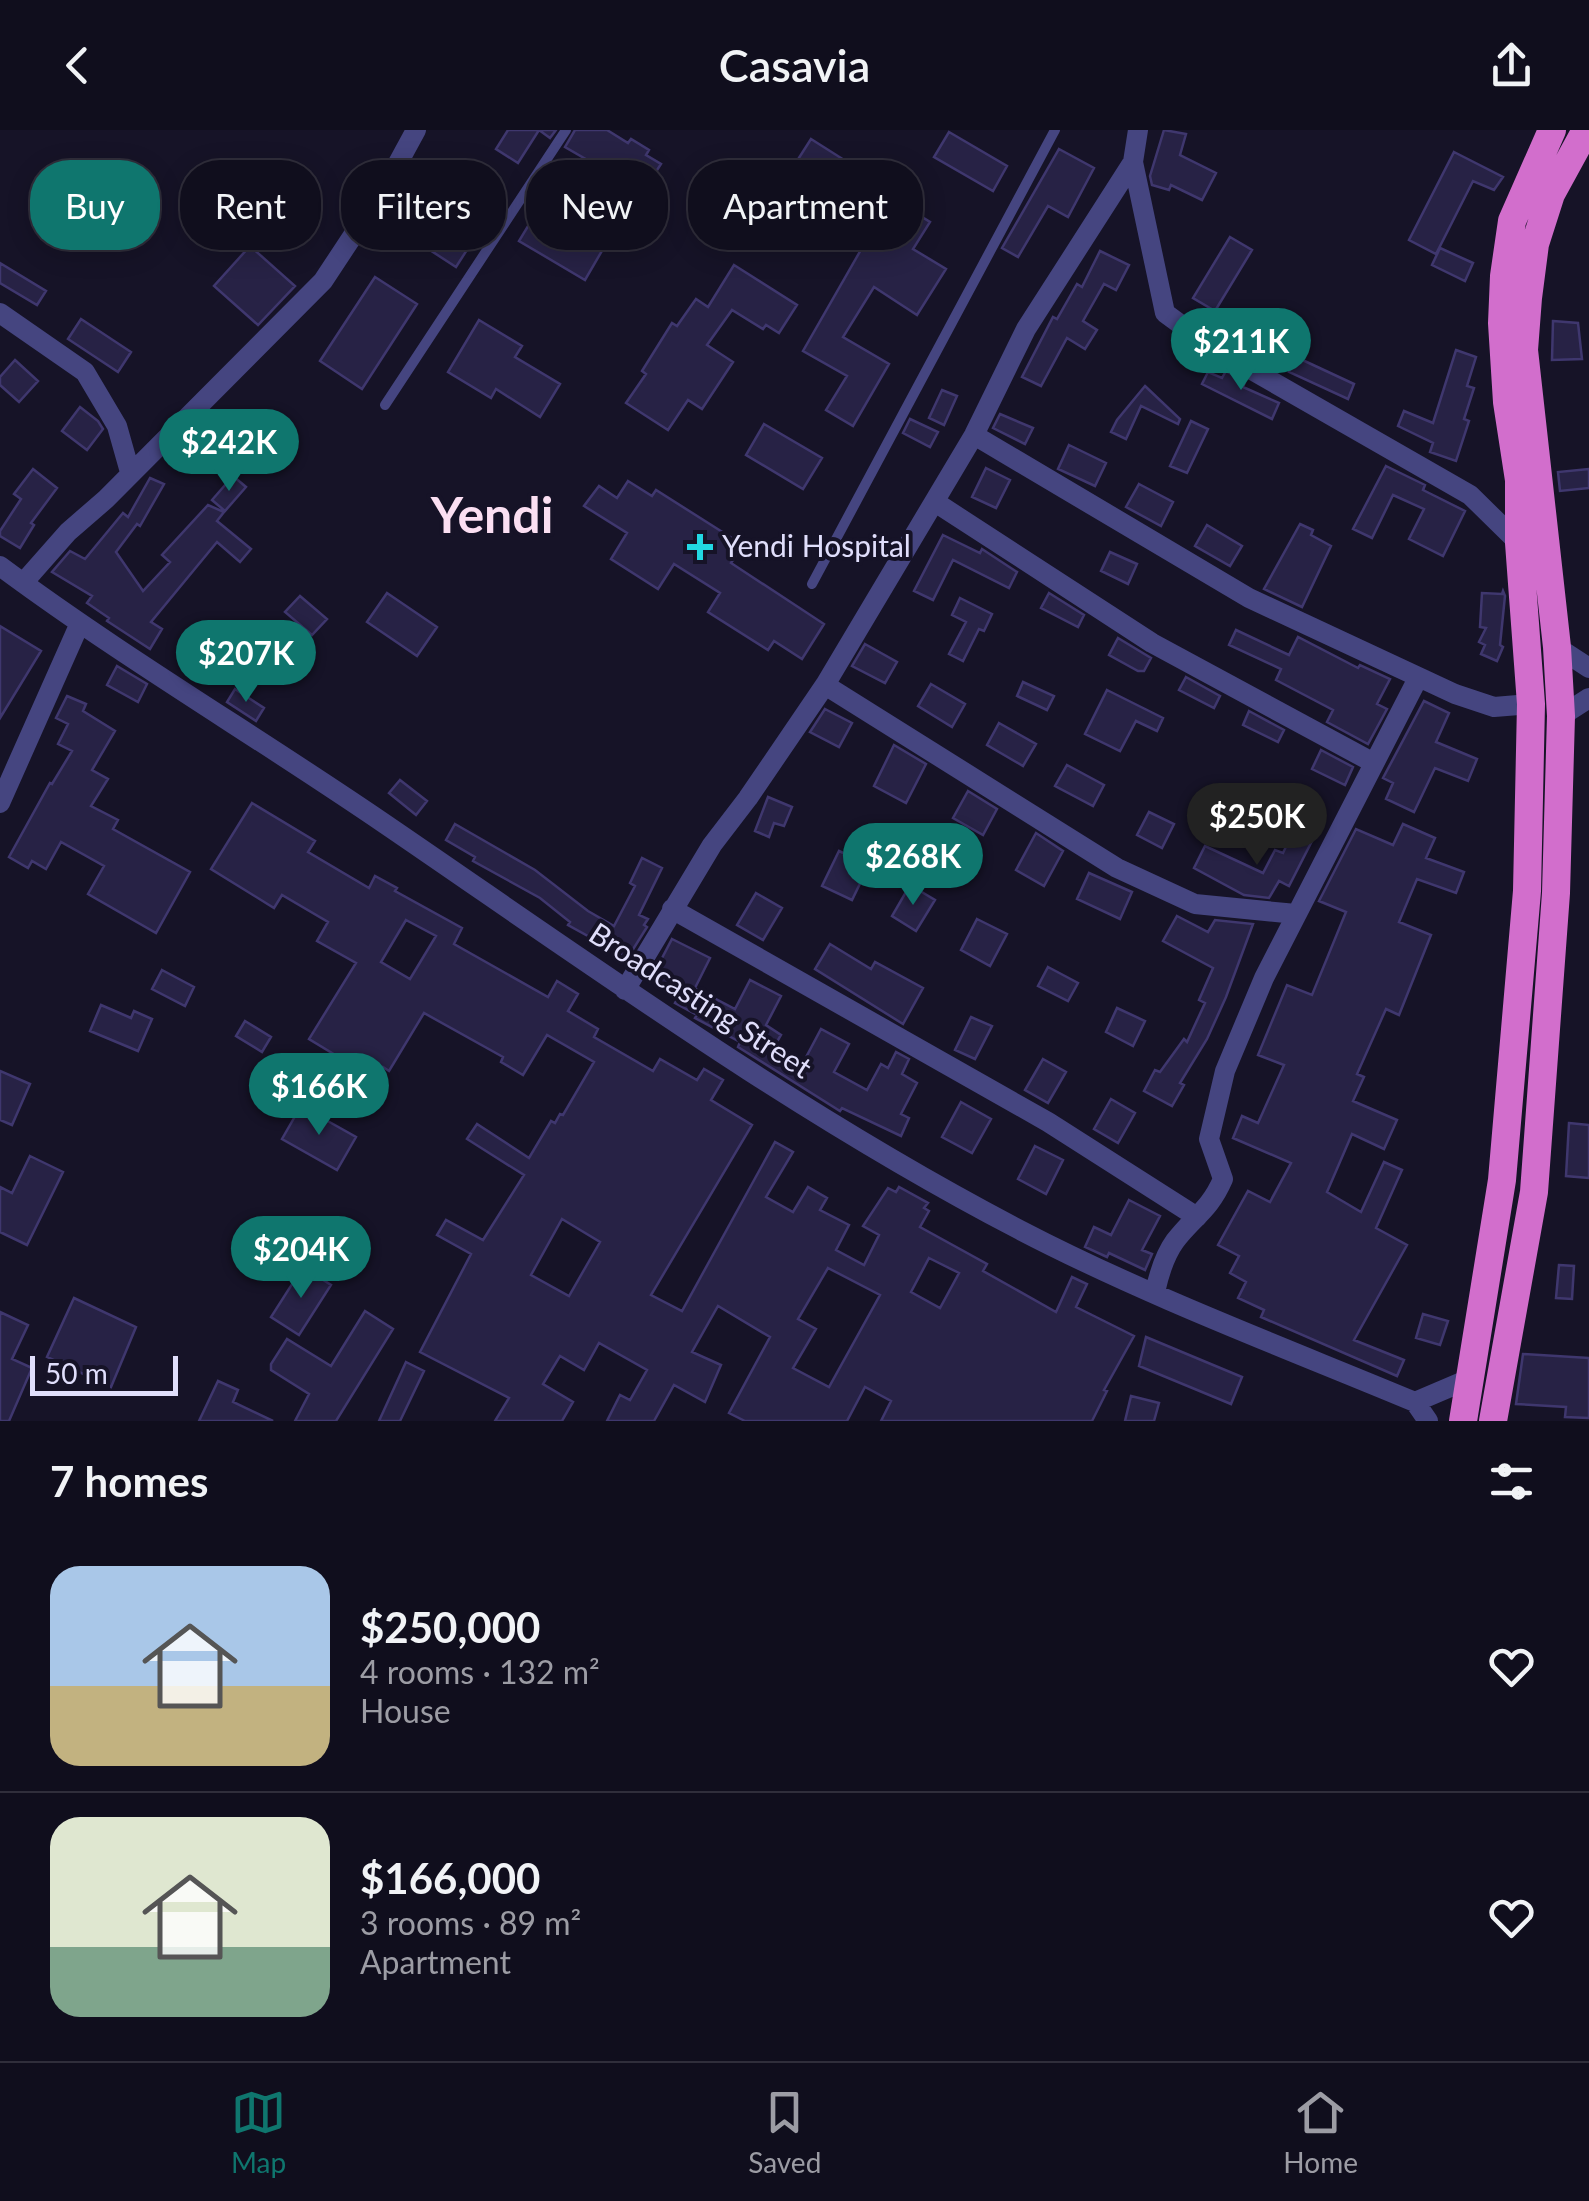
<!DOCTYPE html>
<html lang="en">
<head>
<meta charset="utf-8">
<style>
	:root { --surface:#100e1d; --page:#1e1c2a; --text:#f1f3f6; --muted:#9c9ca4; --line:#302e3b; --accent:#0f766e }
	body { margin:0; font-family:Lato,sans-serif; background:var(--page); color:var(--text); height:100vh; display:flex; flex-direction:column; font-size:38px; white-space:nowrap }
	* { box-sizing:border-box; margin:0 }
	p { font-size:32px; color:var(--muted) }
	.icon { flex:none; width:55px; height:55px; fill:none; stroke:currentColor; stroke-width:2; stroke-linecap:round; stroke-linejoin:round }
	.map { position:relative; height:1291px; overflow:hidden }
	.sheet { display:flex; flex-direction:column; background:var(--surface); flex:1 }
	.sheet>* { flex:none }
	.banner { position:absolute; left:30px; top:30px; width:1000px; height:90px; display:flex; gap:20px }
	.scale { position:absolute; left:30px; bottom:25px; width:148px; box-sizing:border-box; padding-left:10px; border:5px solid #e0defb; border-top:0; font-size:28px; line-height:35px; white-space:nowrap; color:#e0defb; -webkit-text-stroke:8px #161327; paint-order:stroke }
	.price { position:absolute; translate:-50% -85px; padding:0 22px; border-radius:35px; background:var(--accent); color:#fff; font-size:32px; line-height:65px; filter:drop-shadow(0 2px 5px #0008) }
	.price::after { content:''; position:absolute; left:50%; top:60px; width:30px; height:22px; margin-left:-15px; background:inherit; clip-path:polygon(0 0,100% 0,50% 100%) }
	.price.selected { background:#222; color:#fff }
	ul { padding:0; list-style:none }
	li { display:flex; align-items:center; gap:30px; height:250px; padding:0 50px }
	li+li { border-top:2px solid var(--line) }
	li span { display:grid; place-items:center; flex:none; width:280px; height:200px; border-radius:30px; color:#555 }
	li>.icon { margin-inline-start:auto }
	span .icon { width:120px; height:120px; fill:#fffc; stroke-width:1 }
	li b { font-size:42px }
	h2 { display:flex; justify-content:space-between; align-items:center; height:120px; padding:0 50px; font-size:42px }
	.tag { padding:0 35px; border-radius:40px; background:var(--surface); box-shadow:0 5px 25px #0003,0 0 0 2px var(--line); font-size:35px; line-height:90px }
	.tag.selected { background:var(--accent); color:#fff }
	header { display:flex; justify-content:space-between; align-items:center; height:130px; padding:0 50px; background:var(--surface); font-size:45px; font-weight:600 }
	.dock { display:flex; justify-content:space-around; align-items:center; height:140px; border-top:2px solid var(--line); background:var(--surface); font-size:28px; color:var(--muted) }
	.dock a { display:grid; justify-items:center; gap:5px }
	.dock .selected { color:var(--accent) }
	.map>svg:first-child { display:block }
	.building { fill:#272245; stroke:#3f376e; stroke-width:2.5; fill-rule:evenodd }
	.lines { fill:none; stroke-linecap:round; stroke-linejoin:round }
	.service { stroke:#454580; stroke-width:10 }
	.minor { stroke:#454580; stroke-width:20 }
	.tertiary { stroke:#454580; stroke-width:20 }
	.trunk { stroke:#d26ecc; stroke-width:28 }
	.poi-dot { fill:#22d7e2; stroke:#161327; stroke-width:4 }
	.labels { text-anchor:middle; stroke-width:8; stroke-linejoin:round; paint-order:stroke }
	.poi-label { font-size:30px; fill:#e0defb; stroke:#161327; text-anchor:start }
	.street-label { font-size:30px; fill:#e0defb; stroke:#161327 }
	.town-label { font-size:50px; font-weight:bold; fill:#fbdff2; stroke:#161327 }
</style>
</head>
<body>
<header><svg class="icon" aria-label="back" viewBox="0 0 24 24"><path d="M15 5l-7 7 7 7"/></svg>Casavia<svg class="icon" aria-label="share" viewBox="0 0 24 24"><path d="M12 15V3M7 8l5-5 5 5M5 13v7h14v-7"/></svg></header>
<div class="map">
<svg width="1589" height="1291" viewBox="0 0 1589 1291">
	<rect width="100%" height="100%" fill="#161327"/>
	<path class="building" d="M 508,0 L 556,0 L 550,8 L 539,0 L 518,33 L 496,19 Z
		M 575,0 L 607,0 L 628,13 L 631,9 L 649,20 L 646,25 L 661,34 L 643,62 L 565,17 Z
		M 1164,0 L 1186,4 L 1180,25 L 1216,43 L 1202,70 L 1171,55 L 1169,60 L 1152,55 L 1150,46 Z
		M 949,2 L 1007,36 L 993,61 L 934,27 Z
		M 811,9 L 879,52 L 875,58 L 930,92 L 913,119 L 946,139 L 917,185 L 874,157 L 843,207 L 889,234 L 853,296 L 826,280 L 847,246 L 803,221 L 878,90 L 817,52 L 796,85 L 772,70 Z
		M 1059,19 L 1094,38 L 1068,87 L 1048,76 L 1018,127 L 1002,118 Z
		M 1454,22 L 1503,47 L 1494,60 L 1473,51 L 1436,124 L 1409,110 Z
		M 459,33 L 504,62 L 456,137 L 399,100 L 423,63 L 434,71 Z
		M 545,68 L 610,107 L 585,150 L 519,111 Z
		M 1230,107 L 1252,120 L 1215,181 L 1193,168 Z
		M 250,116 L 295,156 L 258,195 L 214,156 Z
		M 1440,118 L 1473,133 L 1465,151 L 1432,135 Z
		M 1100,121 L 1129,135 L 1116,160 L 1104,154 L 1083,191 L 1097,200 L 1085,219 L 1067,208 L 1041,256 L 1022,247 L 1053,187 L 1057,189 L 1077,154 L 1082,157 Z
		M 0,133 L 46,161 L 37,175 L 0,153 Z
		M 734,135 L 797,175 L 779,203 L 766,195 L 763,199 L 732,180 L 707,215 L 733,232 L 702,279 L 688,270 L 668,300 L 626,273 L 646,244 L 642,241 L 672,193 L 677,196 L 696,169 L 708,177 Z
		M 375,147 L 417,174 L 362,259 L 320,231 Z
		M 1224,188 L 1296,225 L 1290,238 L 1258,224 L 1257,227 L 1218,201 Z
		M 81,189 L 131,222 L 118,242 L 68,209 Z
		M 479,190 L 522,216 L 515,227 L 560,254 L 540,287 L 496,259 L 491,268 L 448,242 Z
		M 1553,191 L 1578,193 L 1582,229 L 1552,230 Z
		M 1456,220 L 1476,227 L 1467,256 L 1474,258 L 1464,289 L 1469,291 L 1456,331 L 1430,322 L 1433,313 L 1398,296 L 1404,281 L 1433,293 Z
		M 1296,227 L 1354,254 L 1348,269 L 1289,242 Z
		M 15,230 L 38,251 L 19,272 L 0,255 L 0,247 Z
		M 1226,241 L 1245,252 L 1243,257 L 1279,273 L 1272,289 L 1202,254 L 1208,242 L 1222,248 Z
		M 1145,256 L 1180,289 L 1178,294 L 1141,276 L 1126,309 L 1111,302 L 1117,290 Z
		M 942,260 L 957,266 L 944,295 L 929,288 Z
		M 80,277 L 98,291 L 103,299 L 87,320 L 62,301 Z
		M 1000,284 L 1033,298 L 1025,314 L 993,298 Z
		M 910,289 L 938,302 L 930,317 L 903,303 Z
		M 1191,291 L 1208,299 L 1187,343 L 1170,336 Z
		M 764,294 L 822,328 L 803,359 L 746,325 Z
		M 197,297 L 203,302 L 199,306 L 205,312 L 179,340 L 166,328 Z
		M 1069,315 L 1106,333 L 1095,356 L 1058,339 Z
		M 1386,336 L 1425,355 L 1423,360 L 1465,381 L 1443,426 L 1409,409 L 1424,379 L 1393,365 L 1372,408 L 1353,399 Z
		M 986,338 L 1010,350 L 996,378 L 972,367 Z
		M 33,339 L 57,358 L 31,393 L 34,395 L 20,418 L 0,406 L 0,401 L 21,369 L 14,364 Z
		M 1589,339 L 1589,358 L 1560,361 L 1558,342 Z
		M 233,346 L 246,357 L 225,381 L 212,370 Z
		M 150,348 L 164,354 L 140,396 L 137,394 L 116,422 L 143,461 L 170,432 L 162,425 L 208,375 L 224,382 L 217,391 L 251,419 L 240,432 L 217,412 L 151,492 L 162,499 L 150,519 L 107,491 L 109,488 L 87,473 L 92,466 L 52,442 L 70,421 L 85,429 L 123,383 L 128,387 Z
		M 628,351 L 652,366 L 656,360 L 743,415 L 731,433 L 824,494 L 802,529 L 774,511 L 768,520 L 708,482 L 720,463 L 674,434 L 658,459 L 611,429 L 627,403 L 584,376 L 599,356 L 617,368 Z
		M 1139,354 L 1173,372 L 1161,396 L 1126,377 Z
		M 1300,394 L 1313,400 L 1311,405 L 1331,416 L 1302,477 L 1264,459 Z
		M 1207,395 L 1242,416 L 1230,436 L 1195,416 Z
		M 943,405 L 980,423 L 982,419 L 1017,442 L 1009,458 L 953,430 L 933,470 L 914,461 Z
		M 1110,422 L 1137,434 L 1128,454 L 1101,441 Z
		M 1503,461 L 1505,466 L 1500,515 L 1503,517 L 1497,531 L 1481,524 L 1485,515 L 1479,512 L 1486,498 L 1480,497 L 1482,463 L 1502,464 Z
		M 387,463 L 437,497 L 417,526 L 367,492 Z
		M 1049,463 L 1084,485 L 1078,497 L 1041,478 Z
		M 300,466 L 327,489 L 312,505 L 285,482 Z
		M 960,468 L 992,484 L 984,501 L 979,499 L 963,531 L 949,524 L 966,492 L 952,485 Z
		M 0,496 L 41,521 L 0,588 Z
		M 1236,500 L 1289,525 L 1298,507 L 1358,538 L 1360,535 L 1390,549 L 1377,574 L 1387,579 L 1368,614 L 1327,592 L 1333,580 L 1276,550 L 1281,539 L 1229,515 Z
		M 1118,508 L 1151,528 L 1144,541 L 1138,541 L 1109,525 Z
		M 865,514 L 897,532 L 885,553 L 852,536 Z
		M 117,536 L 147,554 L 138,572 L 107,555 Z
		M 1186,547 L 1220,566 L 1214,578 L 1179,560 Z
		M 1023,552 L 1054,566 L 1047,580 L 1017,566 Z
		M 931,554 L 965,574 L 952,597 L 918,576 Z
		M 235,559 L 264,578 L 256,591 L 227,572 Z
		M 1107,560 L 1163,588 L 1157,601 L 1136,591 L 1120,621 L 1085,604 Z
		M 67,566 L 86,574 L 83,581 L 115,601 L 92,640 L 108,649 L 91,676 L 118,690 L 113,699 L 190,742 L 156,803 L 88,764 L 104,736 L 61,712 L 46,739 L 32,731 L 28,738 L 9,727 L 50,653 L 52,654 L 72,621 L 58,614 L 68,594 L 56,588 Z
		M 1424,571 L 1449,583 L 1436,612 L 1477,629 L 1468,651 L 1435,638 L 1414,682 L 1386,669 L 1393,653 L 1383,648 Z
		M 825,579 L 852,593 L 839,617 L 810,602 Z
		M 1249,581 L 1284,600 L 1278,612 L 1243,595 Z
		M 999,593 L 1036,614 L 1023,636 L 987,615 Z
		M 894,615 L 926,634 L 906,673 L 874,656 Z
		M 1321,620 L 1353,637 L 1345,655 L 1312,639 Z
		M 1067,635 L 1104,655 L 1093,676 L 1055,656 Z
		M 400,650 L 427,671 L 416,685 L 389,663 Z
		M 968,661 L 997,679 L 983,705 L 953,688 Z
		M 768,667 L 792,677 L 784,696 L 774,693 L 769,707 L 755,701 Z
		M 252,673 L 315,711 L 308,722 L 369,758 L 375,746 L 397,758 L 395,761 L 462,798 L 454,814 L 548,867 L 557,851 L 578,864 L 568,881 L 598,899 L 594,907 L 653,941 L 660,929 L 697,950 L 704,939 L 723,950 L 711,970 L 752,995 L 651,1165 L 682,1181 L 775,1012 L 793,1022 L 766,1067 L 793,1082 L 808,1057 L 827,1068 L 820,1080 L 849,1095 L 836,1120 L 864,1135 L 879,1105 L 863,1096 L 888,1058 L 896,1062 L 899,1057 L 928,1073 L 924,1078 L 929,1081 L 920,1097 L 987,1134 L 983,1141 L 1056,1182 L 1072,1147 L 1087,1154 L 1076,1177 L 1134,1206 L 1104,1260 L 1107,1261 L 1092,1291 L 881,1291 L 891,1271 L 865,1257 L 847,1291 L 745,1291 L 729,1283 L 770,1207 L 718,1176 L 692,1222 L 721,1235 L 705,1272 L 674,1255 L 654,1291 L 607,1291 L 620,1265 L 630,1270 L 647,1240 L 599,1213 L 584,1240 L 560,1226 L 543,1254 L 573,1272 L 562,1291 L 495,1291 L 509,1268 L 420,1222 L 471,1124 L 437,1105 L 446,1090 L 483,1110 L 524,1045 L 467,1009 L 477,994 L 529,1028 L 551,991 L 555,993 L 560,984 L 563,985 L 594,932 L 547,905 L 523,945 L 501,932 L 503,927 L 424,883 L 389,941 L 383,937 L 375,949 L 309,909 L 356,833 L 317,811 L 328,792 L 282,765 L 274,778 L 211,739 ZM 406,790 L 436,806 L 410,849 L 381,832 ZM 562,1089 L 600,1112 L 569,1166 L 531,1145 ZM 929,1128 L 959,1143 L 940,1178 L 911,1162 ZM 828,1138 L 880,1165 L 829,1257 L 793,1238 L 816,1199 L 798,1189 Z
		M 1149,682 L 1174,694 L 1162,718 L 1137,705 Z
		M 455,694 L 535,740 L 588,781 L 614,796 L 635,756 L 630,753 L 642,728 L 662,738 L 639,785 L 648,789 L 644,795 L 647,797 L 632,821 L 626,827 L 568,795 L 570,792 L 540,768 L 473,731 L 475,727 L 446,710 Z
		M 1403,694 L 1435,708 L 1426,728 L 1464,742 L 1456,763 L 1417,749 L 1399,792 L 1431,805 L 1399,885 L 1386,879 L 1357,944 L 1364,947 L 1353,971 L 1397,990 L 1384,1019 L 1352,1004 L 1327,1062 L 1361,1082 L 1384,1032 L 1402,1040 L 1376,1098 L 1407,1115 L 1354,1210 L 1404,1230 L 1397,1246 L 1261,1187 L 1264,1180 L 1238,1168 L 1246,1152 L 1230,1143 L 1239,1126 L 1218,1115 L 1248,1061 L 1270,1072 L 1291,1033 L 1233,1008 L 1242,986 L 1258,993 L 1284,935 L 1258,925 L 1287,855 L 1312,865 L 1346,782 L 1319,771 L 1356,699 L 1393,715 Z
		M 1295,698 L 1314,707 L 1289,756 L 1279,751 L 1269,768 L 1244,765 L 1194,738 L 1205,716 L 1263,743 L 1275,720 L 1283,723 Z
		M 1036,703 L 1063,721 L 1044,756 L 1016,740 Z
		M 839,721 L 869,735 L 852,770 L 822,756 Z
		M 1089,743 L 1132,762 L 1120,789 L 1077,769 Z
		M 910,755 L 935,770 L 916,801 L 892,786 Z
		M 756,763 L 782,778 L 763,810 L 737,795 Z
		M 1177,786 L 1208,802 L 1215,790 L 1253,794 L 1226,867 L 1207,909 L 1180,953 L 1184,955 L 1172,976 L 1144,961 L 1155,940 L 1160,942 L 1184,909 L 1187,912 L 1205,873 L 1199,870 L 1213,838 L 1163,811 Z
		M 977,789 L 1007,804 L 990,836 L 961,820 Z
		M 672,809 L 710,828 L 695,858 L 735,879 L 750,850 L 781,866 L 766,895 L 781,905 L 775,915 L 804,931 L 821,899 L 849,914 L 834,942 L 867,960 L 881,934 L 888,938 L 896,922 L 909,929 L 902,944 L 917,953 L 901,984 L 909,988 L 901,1006 L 842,978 L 840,981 L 738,917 L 740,912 L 695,888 L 697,885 L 675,873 L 679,866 L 650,851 Z
		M 830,814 L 871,839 L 875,832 L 923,858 L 903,894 L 815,839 Z
		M 1048,837 L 1078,853 L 1068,871 L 1038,856 Z
		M 162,840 L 194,857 L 185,876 L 152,859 Z
		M 101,875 L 131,888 L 134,881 L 152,889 L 138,921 L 90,901 Z
		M 1117,878 L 1145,891 L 1133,916 L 1106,902 Z
		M 971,887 L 992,896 L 975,929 L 955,920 Z
		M 245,891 L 271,907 L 262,922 L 236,906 Z
		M 1043,929 L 1066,942 L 1048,973 L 1025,960 Z
		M 0,941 L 30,954 L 12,995 L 0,990 Z
		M 1111,969 L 1135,983 L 1118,1013 L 1094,999 Z
		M 961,972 L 991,989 L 972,1023 L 942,1007 Z
		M 301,976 L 356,1007 L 337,1040 L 282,1009 Z
		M 1569,993 L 1589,995 L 1589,1048 L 1566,1046 Z
		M 1035,1016 L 1063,1030 L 1046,1064 L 1018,1049 Z
		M 30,1026 L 63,1042 L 27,1115 L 0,1102 L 0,1057 L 12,1063 Z
		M 1129,1070 L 1160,1086 L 1142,1120 L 1152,1124 L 1145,1140 L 1109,1123 L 1107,1127 L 1085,1117 L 1094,1097 L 1111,1105 Z
		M 1559,1135 L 1574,1136 L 1572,1169 L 1556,1168 Z
		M 303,1137 L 331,1155 L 299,1205 L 271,1187 Z
		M 74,1168 L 136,1197 L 111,1257 L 47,1227 Z
		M 365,1181 L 393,1199 L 336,1291 L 295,1291 L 309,1264 L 271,1240 L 271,1234 L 287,1209 L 331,1236 Z
		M 0,1182 L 28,1195 L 12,1229 L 32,1238 L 9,1291 L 0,1291 Z
		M 1423,1184 L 1448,1191 L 1440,1215 L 1416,1208 Z
		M 1146,1207 L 1242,1247 L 1231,1274 L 1139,1236 Z
		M 1523,1224 L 1589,1228 L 1589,1288 L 1565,1287 L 1566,1277 L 1516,1274 Z
		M 406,1232 L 424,1241 L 400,1291 L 379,1291 Z
		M 218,1251 L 238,1260 L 233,1272 L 273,1291 L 199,1291 Z
		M 1131,1266 L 1159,1273 L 1154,1291 L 1125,1291 Z"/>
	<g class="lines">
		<path class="service" d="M 385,275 L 566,0
			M 812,454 L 1055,0"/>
		<path class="minor" d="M 1133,32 L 1165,183 L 1210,216 L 1470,365 L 1519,413
			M 0,183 L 85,242 L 117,296 L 130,342
			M 974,305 L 1249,468 L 1455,564 L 1494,577 L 1531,574
			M 935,372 L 1152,513 L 1374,633
			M 0,436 C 124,528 258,607 385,694 C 593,836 797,984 1020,1100 C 1147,1166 1283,1217 1415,1272 L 1428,1291
			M 23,453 L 68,402 L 106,369 L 323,151 L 385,57 L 416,0
			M 825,555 L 1117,738 L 1195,774 L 1296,784
			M 0,673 L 80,493
			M 672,779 L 1048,992 L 1197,1087
			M 625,860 L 712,715 L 748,668 L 825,555 L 974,305 L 1026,199 L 1133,32 L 1138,0
			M 1155,1162 C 1159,1144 1164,1126 1175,1111 C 1194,1086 1209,1081 1223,1049 L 1209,1009 L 1225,941 L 1264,848 L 1418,548
			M 1415,1272 L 1469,1249"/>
		<path class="tertiary" d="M 1557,517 L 1589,538
			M 1561,586 L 1589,568"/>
		<path class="trunk" d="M 1463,1291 L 1502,1050 L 1527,761 L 1531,574 L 1519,413 L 1519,350 L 1507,272 L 1502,193 L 1504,146 L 1512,91 L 1552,0
			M 1493,1291 L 1534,1062 L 1556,763 L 1561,586 L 1557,517 L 1524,220 L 1528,168 L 1535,114 L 1551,64 L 1586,0"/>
	</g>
	<path class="poi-dot" d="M695 402h10v10h10v10h-10v10h-10v-10h-10v-10h10z"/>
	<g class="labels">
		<g class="poi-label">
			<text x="722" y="427">Yendi Hospital</text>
		</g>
		<g class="street-label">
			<text transform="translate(700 871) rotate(33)" y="10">Broadcasting Street</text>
		</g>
		<g class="town-label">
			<text x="492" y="403">Yendi</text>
		</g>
	</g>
</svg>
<div class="scale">50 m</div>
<b class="price" style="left:1241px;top:263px">$211K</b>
<b class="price" style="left:229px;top:364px">$242K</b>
<b class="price" style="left:246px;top:575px">$207K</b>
<b class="price selected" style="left:1257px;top:738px">$250K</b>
<b class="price" style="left:913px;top:778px">$268K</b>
<b class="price" style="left:319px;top:1008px">$166K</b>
<b class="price" style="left:301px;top:1171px">$204K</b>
<div class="banner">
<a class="tag selected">Buy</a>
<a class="tag">Rent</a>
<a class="tag">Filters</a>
<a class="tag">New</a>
<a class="tag">Apartment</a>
</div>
</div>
<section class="sheet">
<h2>7 homes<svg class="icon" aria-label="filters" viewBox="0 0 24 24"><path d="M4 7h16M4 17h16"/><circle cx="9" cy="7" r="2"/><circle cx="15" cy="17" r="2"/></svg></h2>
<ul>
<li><span style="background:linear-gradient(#a9c7e8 60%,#c2b280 0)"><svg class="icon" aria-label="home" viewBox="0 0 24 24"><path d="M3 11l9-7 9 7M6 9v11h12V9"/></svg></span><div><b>$250,000</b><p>4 rooms · 132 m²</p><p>House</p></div><svg class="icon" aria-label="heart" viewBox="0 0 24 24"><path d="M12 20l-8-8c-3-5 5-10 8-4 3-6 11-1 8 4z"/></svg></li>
<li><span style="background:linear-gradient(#dfe7d0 65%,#7fa58c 0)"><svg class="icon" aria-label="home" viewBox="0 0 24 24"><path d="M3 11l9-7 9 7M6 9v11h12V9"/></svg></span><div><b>$166,000</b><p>3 rooms · 89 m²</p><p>Apartment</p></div><svg class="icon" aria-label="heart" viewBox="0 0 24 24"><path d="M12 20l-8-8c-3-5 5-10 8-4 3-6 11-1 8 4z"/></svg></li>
</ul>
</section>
<nav class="dock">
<a class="selected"><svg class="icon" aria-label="map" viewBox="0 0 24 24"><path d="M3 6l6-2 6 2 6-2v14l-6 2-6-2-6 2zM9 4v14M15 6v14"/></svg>Map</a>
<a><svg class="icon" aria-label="saved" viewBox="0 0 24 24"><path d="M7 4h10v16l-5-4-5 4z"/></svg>Saved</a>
<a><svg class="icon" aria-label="home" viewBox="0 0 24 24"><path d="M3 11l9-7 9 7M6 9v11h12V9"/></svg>Home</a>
</nav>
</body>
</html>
